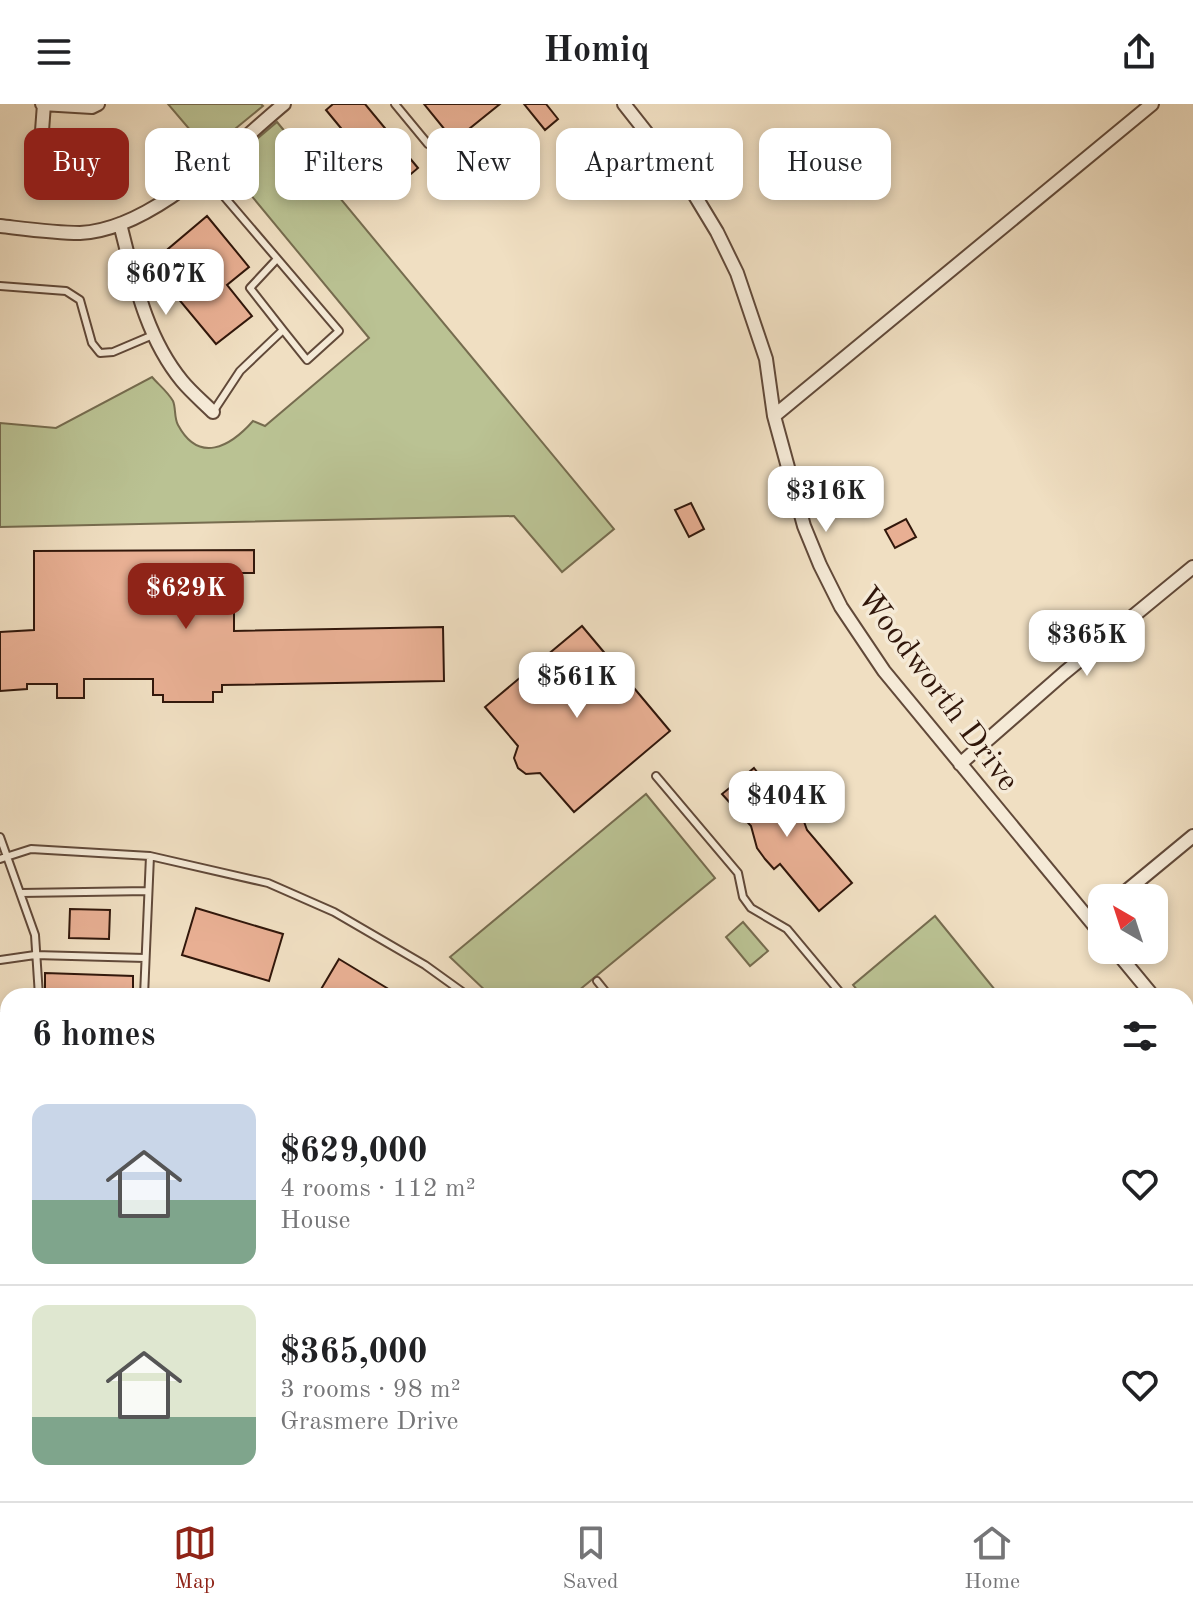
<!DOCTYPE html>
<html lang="en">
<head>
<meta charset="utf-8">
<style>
	:root { --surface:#fff; --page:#f6f6f6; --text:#202124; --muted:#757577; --line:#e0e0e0; --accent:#8f2418 }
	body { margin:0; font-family:"Old Standard TT",serif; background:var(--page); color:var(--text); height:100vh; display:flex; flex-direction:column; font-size:30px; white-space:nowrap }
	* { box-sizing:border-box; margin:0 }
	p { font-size:26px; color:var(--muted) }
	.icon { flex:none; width:44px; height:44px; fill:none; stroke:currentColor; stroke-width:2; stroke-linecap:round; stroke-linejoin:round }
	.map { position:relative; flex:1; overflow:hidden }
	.panel { position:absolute; left:0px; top:884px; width:1194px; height:514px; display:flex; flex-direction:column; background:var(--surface); border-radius:24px 24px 0 0; box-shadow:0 4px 12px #0003 }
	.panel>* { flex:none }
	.top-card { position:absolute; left:24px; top:24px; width:1146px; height:72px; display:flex; gap:16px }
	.needle { width:52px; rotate:321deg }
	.tools { position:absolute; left:1088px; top:780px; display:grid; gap:16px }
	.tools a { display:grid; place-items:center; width:80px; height:80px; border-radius:16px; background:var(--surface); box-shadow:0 4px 12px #0003; font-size:40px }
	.price { position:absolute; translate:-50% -68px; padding:0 18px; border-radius:16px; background:#fff; color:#222; font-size:26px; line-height:52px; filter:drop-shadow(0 2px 4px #0008) }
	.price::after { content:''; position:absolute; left:50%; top:48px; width:24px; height:18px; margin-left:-12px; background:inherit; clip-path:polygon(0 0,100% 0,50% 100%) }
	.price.selected { background:var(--accent); color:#fff }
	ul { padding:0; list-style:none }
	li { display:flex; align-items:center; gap:24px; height:200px; padding:0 32px }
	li+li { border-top:2px solid var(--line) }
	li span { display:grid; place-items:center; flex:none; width:224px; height:160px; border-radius:16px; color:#555 }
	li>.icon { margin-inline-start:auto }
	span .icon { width:96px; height:96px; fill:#fffc; stroke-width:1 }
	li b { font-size:34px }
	h2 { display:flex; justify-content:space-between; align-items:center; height:96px; padding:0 32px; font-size:34px }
	.chip { padding:0 28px; border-radius:16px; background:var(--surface); box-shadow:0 4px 12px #0003; font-size:28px; line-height:72px }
	.chip.selected { background:var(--accent); color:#fff }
	header { display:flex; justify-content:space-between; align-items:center; height:104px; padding:0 32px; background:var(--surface); font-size:36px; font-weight:600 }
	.tabs { display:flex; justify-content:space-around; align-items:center; height:112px; border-top:2px solid var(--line); background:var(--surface); font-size:22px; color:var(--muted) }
	.tabs a { display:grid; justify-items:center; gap:4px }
	.tabs .selected { color:var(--accent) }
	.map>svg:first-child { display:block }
	.green { fill:#bac293; stroke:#766c4f; stroke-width:2 }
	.building { fill:#e8af93; stroke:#31170b; stroke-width:2 }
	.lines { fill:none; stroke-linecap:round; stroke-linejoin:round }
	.lane-casing { stroke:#614939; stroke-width:10 }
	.street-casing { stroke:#614939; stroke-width:16 }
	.secondary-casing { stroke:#31170b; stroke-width:20 }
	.primary-casing { stroke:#31170b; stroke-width:22 }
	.highway-casing { stroke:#31170b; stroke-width:26 }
	.lane { stroke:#f5ead7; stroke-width:6 }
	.street { stroke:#f5ead7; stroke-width:12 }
	.secondary { stroke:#f5ead7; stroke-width:16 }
	.primary { stroke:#e8c081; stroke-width:18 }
	.highway { stroke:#e8c081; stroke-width:22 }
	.labels { text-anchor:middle; stroke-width:7; stroke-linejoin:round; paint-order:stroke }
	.street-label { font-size:32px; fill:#31170b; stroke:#f5ead7 }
</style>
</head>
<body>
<header><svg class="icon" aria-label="menu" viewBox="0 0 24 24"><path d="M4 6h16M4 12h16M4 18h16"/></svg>Homiq<svg class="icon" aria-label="share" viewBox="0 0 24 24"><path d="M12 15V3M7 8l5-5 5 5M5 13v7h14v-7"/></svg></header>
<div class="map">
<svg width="1193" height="1397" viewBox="0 0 1193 1397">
	<rect width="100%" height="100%" fill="#f0dfc2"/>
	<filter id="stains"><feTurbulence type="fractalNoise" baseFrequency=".0025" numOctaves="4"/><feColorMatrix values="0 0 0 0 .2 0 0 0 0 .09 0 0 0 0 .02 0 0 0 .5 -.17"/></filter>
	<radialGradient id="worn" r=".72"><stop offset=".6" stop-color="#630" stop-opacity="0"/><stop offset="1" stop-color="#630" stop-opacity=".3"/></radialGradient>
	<path class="green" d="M 168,0 L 261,0 L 263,2 L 208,47 Z
		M 277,18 L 614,425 L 562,468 L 514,412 L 0,423 L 0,319 L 56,324 L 152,273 C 158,280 168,288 173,297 C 176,304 174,314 178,321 C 199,360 230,343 253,317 L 265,322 L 369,234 L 226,61 Z
		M 646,690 L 715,774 L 572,892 L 491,892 L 450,853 Z
		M 935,812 L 1000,892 L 862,892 L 853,881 Z
		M 743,818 L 768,847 L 750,862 L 726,833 Z
		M 0,1071 L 8,1099 L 8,1286 L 0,1286 Z"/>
	<path class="building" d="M 333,0 L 365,0 L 418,64 L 392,86 L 326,6 Z
		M 424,0 L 500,0 L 454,37 Z
		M 524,0 L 546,0 L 558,15 L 545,26 Z
		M 207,112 L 249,163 L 227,181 L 252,212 L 216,240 L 176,192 L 194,177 L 168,145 Z
		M 691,399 L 704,425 L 689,433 L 675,406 Z
		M 906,415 L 916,433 L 895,444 L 885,426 Z
		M 254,446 L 254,469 L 234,469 L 234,527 L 443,523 L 444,577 L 222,581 L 222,588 L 213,588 L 213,598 L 163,598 L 163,591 L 153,591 L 153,575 L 84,575 L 84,594 L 57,594 L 57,580 L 27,580 L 27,585 L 0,587 L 0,528 L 34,526 L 34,447 Z
		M 582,522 L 670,627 L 574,708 L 540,669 L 526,670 L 518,664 L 514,654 L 518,642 L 485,603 Z
		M 754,664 L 780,697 L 796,695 L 807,726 L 852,779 L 819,807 L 780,760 L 774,765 L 765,755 L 757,744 L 751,722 L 722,690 Z
		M 196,804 L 283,830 L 269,877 L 182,851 Z
		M 70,805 L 110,806 L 109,835 L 69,834 Z
		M 339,855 L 400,892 L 317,892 Z
		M 45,869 L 133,872 L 133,892 L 45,892 Z"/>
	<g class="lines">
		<defs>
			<path id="lane" d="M 395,0 L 428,40
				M 204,69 L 339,227 L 307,256 L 283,226 L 240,267 L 213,308
				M 277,155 L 250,184 L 283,226
				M 0,182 L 66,187 L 80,196 L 92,239 L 100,249 L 113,248 L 153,231
				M 656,672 L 738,769 L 743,793 L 751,804 L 787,825 L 843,892
				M 0,733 L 35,831 L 39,892
				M 0,755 L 31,745 L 150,752 L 268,779 L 334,808 L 425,861 L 468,892
				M 21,789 L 148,787
				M 0,856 L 35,851 L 145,854
				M 597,877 L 609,892
				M 144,892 L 150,752
				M 1186,1246 L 1193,1247"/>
			<path id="street" d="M 42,0 L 92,3 L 98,0
				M 624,0 L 691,85 L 717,128 L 737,169 L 766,255 L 774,312 L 804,422 L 820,461 L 841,503 L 884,567 L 1102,831
				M 38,81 L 44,0
				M 120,120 C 134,174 145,232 182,277 C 191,288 203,298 213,308
				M 0,122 C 26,125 54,129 80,129 C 152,126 230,45 284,0
				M 774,312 L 1152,0
				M 960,660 L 1064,569 L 1193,463
				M 1118,794 L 1193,732
				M 1115,846 L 1153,892
				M 1186,932 L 1193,940"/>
			<path id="secondary" d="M 0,1301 L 8,1301
				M 1186,1310 L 1193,1311"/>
			<path id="primary" d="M 0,918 L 7,940 L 0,961
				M 0,969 L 8,996
				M 0,1034 L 8,1045
				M 123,1390 L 125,1397"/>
			<path id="highway" d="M 0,1351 L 8,1351
				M 1186,1364 L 1193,1365
				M 0,1386 L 8,1386
				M 1050,1390 L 1193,1396"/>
		</defs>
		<use href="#lane" class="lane-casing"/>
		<use href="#street" class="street-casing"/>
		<use href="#secondary" class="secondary-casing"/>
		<use href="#primary" class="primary-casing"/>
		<use href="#highway" class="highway-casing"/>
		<use href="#lane" class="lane"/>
		<use href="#street" class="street"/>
		<use href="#secondary" class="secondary"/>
		<use href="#primary" class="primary"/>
		<use href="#highway" class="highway"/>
	</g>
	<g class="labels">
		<g class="street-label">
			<text transform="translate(939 584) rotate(53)" y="11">Woodworth Drive</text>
		</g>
	</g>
	<rect width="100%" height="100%" filter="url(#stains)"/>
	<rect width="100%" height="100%" fill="url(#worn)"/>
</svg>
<div class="tools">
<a><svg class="needle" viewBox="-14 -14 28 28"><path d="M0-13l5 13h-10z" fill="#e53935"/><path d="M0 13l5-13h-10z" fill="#757577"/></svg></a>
</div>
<b class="price" style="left:166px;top:213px">$607K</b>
<b class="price" style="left:826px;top:430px">$316K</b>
<b class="price selected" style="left:186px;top:527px">$629K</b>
<b class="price" style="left:1087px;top:574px">$365K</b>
<b class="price" style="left:577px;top:616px">$561K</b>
<b class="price" style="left:787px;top:735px">$404K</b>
<div class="top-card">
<a class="chip selected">Buy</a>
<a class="chip">Rent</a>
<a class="chip">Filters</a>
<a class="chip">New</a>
<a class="chip">Apartment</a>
<a class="chip">House</a>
</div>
<section class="panel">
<h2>6 homes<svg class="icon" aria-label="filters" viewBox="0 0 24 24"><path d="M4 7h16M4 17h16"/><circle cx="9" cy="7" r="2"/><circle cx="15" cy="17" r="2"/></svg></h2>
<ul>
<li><span style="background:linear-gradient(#c9d6e8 60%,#7fa58c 0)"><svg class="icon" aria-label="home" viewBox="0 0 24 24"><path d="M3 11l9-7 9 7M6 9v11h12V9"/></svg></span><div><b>$629,000</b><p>4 rooms · 112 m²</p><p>House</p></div><svg class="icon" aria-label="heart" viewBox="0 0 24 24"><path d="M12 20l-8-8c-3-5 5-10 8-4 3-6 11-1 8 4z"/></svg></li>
<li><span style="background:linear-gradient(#dfe7d0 70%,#7fa58c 0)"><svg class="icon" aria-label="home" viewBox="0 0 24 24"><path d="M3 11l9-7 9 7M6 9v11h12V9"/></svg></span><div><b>$365,000</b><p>3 rooms · 98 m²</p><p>Grasmere Drive</p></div><svg class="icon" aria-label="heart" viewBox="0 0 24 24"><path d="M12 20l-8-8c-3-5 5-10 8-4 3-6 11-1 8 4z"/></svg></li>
</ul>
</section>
</div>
<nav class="tabs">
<a class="selected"><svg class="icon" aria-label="map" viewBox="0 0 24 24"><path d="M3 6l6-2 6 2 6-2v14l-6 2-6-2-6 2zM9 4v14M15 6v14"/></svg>Map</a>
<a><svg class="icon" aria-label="saved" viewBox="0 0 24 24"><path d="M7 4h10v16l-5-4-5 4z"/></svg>Saved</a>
<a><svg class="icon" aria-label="home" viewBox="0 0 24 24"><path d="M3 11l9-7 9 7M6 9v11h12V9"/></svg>Home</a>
</nav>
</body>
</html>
